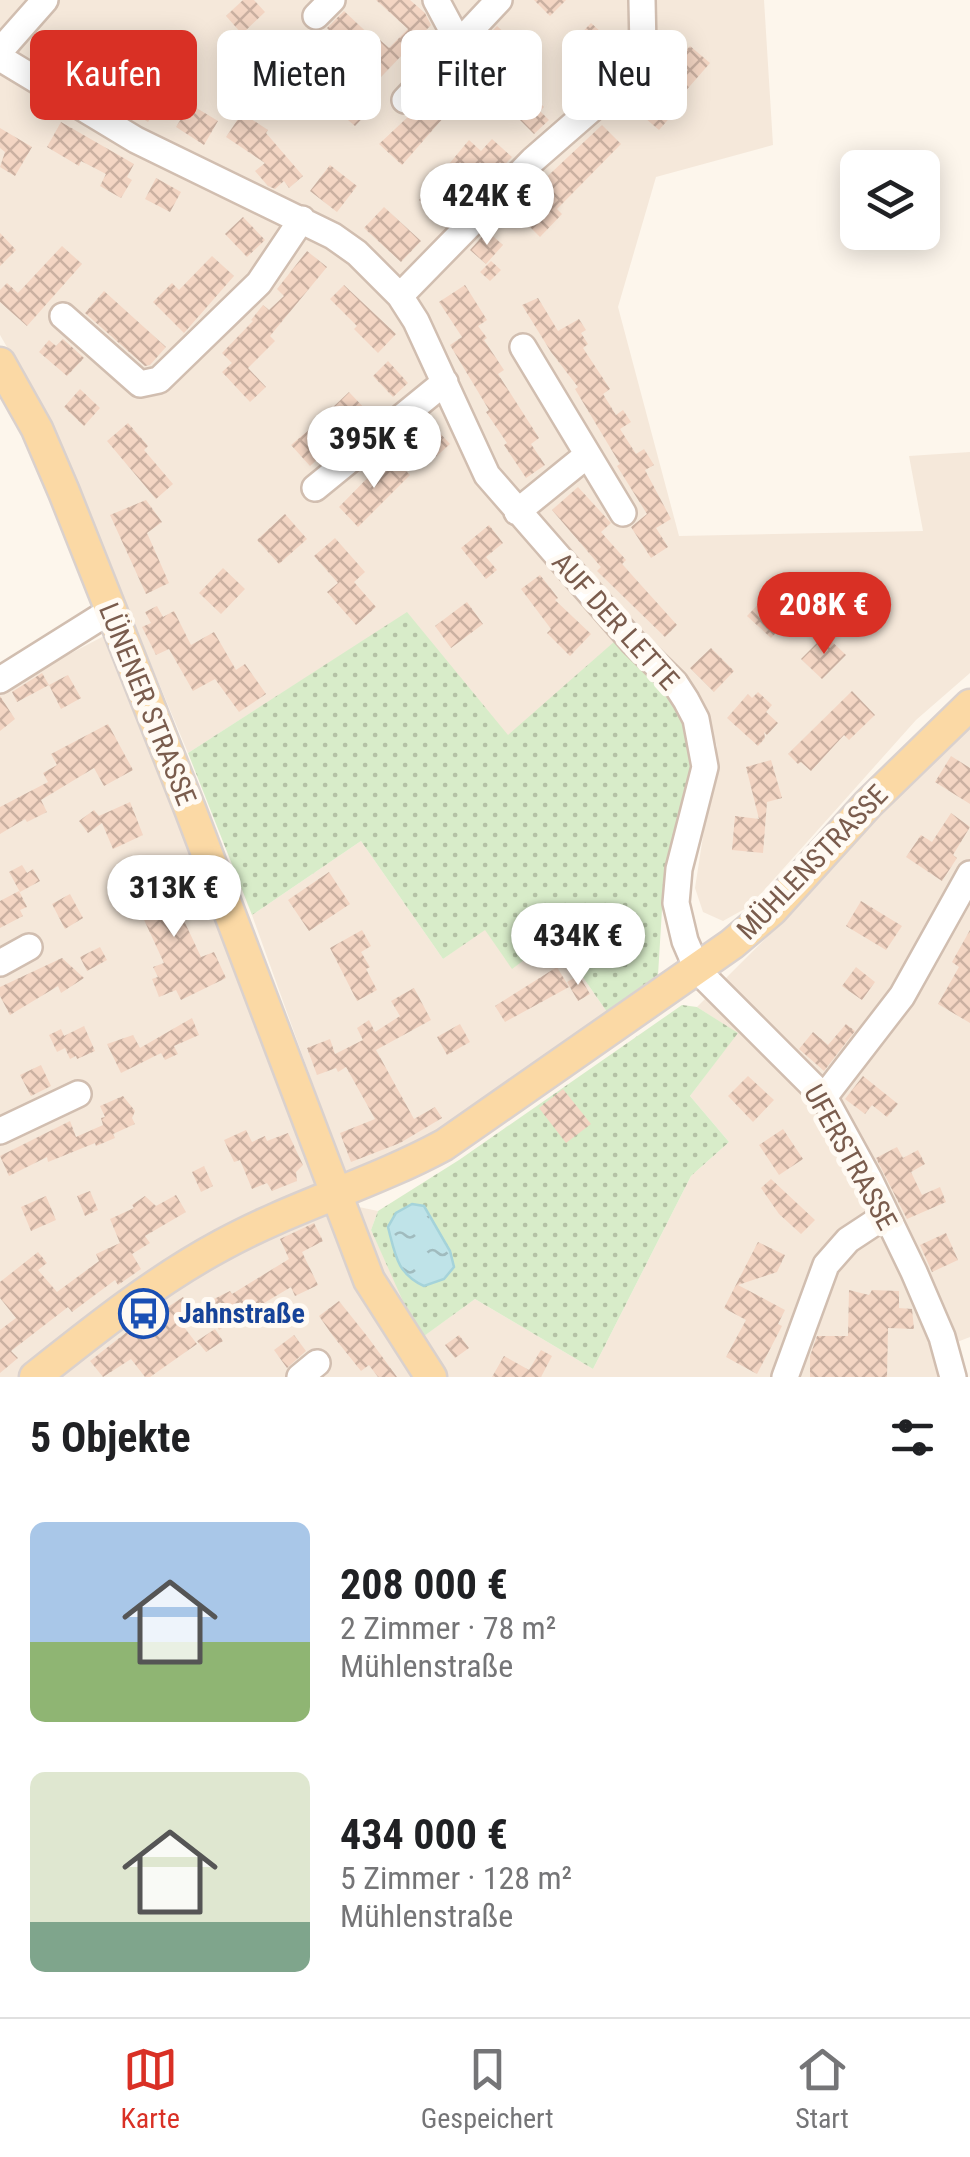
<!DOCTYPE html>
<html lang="de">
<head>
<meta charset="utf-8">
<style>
	:root { --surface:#fff; --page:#f6f6f6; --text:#202124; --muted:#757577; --line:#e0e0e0; --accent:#d93025 }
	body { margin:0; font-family:"Roboto Condensed",sans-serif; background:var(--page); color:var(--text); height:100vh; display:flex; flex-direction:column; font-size:38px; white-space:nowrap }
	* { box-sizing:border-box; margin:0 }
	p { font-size:32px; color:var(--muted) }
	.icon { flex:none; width:55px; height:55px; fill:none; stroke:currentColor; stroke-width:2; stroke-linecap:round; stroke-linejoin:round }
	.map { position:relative; height:1377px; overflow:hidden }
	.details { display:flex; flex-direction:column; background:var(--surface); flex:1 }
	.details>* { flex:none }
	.hud { position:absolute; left:30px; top:30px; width:910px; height:90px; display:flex; gap:20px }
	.controls { position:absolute; left:840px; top:150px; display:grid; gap:20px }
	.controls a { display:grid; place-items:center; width:100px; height:100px; border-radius:15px; background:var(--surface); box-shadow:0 5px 25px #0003; font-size:50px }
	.price { position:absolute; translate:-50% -85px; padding:0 22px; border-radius:35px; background:#fff; color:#222; font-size:32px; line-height:65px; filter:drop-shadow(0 2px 5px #0008) }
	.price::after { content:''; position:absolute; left:50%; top:60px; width:30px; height:22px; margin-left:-15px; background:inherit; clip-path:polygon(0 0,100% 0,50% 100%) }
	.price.active { background:var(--accent); color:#fff }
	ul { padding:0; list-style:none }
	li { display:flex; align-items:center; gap:30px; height:250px; padding:0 30px }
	li span { display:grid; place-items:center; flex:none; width:280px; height:200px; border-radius:15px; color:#555 }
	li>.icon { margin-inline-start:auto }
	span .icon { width:120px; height:120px; fill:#fffc; stroke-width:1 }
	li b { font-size:42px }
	h2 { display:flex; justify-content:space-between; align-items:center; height:120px; padding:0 30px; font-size:42px }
	.tag { padding:0 35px; border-radius:15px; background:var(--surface); box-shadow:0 5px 25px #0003; font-size:35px; line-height:90px }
	.tag.active { background:var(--accent); color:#fff }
	.menu { display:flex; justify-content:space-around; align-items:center; height:140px; border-top:2px solid var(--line); background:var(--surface); font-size:28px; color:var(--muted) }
	.menu a { display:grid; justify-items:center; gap:5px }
	.menu .active { color:var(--accent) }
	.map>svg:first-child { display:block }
	.residential { fill:#f5e8da }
	.grass { fill:url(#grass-dots) }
	.water { fill:url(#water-ripples); stroke:#a5d3da; stroke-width:2.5 }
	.building { fill:url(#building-cross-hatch) }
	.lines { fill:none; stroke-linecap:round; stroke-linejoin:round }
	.minor-casing { stroke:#d1beb0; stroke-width:30 }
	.major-casing { stroke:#dad1cd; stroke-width:35 }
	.minor { stroke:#fff; stroke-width:25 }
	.major { stroke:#fbd9a5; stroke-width:30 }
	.labels { text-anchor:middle; stroke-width:10; stroke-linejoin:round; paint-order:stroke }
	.street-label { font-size:28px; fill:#7a5c4d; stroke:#fffaf3 }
	.transit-label { font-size:28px; font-weight:bold; fill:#164399; stroke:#fffaf3; text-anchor:start }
</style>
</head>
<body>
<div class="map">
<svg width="970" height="1377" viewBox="0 0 970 1377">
	<defs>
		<pattern id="grass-dots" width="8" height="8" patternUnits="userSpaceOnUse" patternTransform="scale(2.5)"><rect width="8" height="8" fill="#d8ecc9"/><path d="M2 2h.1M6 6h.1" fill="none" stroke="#b4c2a5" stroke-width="1.8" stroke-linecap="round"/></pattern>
		<pattern id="water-ripples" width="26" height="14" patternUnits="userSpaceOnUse" patternTransform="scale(2.5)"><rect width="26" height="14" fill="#bfe3e8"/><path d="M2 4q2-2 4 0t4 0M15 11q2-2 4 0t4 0" fill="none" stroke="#a0bbbe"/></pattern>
		<pattern id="building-cross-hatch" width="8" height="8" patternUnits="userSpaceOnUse" patternTransform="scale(2.5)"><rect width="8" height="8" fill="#f3d5c3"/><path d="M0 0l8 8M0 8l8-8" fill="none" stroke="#cab0a1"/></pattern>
	</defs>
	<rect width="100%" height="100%" fill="#fdf6ec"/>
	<path class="residential" d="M 0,0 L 764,0 L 773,145 L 656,177 L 618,307 L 679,536 L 923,531 L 909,456 L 970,452 L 970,673 L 916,720 L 750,906 L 723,921 L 703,912 L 695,888 L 717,746 L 710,725 L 681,675 L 635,625 L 508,736 L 407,613 L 188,753 L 48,418 L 0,335 Z
		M 106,635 L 335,1202 L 378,1211 L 371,1230 L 421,1338 L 475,1299 L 593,1369 L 691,1176 L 729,1142 L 690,1096 L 737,1033 L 697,1007 L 803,901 L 879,812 L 970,723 L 970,1337 L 952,1344 L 960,1377 L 0,1377 L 0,690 Z
		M 361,841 L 443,959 L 485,929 L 512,968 L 555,937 L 607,1012 L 463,1116 L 367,1168 L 344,1171 L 252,915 Z"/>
	<path class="grass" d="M 407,612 L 508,735 L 615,641 L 674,701 L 690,739 L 693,776 L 663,893 L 658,975 L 607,1012 L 555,937 L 512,969 L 485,930 L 443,959 L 361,841 L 252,915 L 188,753 Z
		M 682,1005 L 697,1007 L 738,1033 L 690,1096 L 729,1142 L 691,1176 L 593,1369 L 475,1299 L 420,1339 L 371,1230 L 378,1211 L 459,1160 Z"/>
	<path class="water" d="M 412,1204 L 424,1206 L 450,1251 L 454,1267 L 444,1279 L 424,1286 C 397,1274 395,1254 388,1227 L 396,1213 Z"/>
	<path class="building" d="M 243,0 L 254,0 L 265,12 L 242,34 L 226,16 Z
		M 376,0 L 410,0 L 425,13 L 431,25 L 378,80 L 327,28 L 344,11 L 377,42 L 380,40 L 389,48 L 408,29 Z
		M 534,0 L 566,0 L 550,16 Z
		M 591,23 L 613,43 L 594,62 L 573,42 Z
		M 497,26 L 518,45 L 497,62 L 479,45 Z
		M 51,33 L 164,97 L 148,122 L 67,71 L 65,74 L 37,59 Z
		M 296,43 L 320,61 L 300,88 L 276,70 Z
		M 690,46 L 710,63 L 676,102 L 680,106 L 659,130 L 638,112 L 671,74 L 668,71 Z
		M 442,85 L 459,100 L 402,165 L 379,144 Z
		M 523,85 L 544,107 L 540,111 L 549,120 L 534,134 L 504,104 Z
		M 354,89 L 373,107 L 355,126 L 335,109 Z
		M 190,104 L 218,121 L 204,145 L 176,127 Z
		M 242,113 L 268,130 L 266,133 L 303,176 L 289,188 L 284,181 L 275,189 L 268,186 L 255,171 L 265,163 L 226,137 Z
		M 61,122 L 134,164 L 127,177 L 132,180 L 121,198 L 100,186 L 106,174 L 81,161 L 79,166 L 47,147 Z
		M 602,125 L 621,144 L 557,209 L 562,214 L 540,237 L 516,213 L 535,188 Z
		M 0,128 L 32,147 L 15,176 L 0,167 L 5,152 L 0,148 Z
		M 492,139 L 512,157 L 487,183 L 484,181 L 446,224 L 419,200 L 469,140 L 481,151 Z
		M 330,165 L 357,186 L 337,212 L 310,191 Z
		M 156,178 L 181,192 L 170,212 L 145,199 Z
		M 384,207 L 421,241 L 401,262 L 364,228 Z
		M 243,217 L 265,240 L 247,257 L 225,234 Z
		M 487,231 L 503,245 L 486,264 L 470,250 Z
		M 0,233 L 16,250 L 0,266 Z
		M 62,246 L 82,264 L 27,326 L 0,302 L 0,290 L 7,283 L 18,293 Z
		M 307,251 L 327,267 L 270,336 L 275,341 L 248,368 L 266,387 L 250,402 L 222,372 L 232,363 L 222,353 L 253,321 L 251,320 L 263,305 L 269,310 L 284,296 L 277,289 Z
		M 212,256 L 234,276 L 184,333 L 153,302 L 172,283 L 179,290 Z
		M 491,261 L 501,270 L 490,281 L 480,272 Z
		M 344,285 L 396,334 L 378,353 L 354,329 L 357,326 L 330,299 Z
		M 465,285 L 487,320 L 478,326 L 487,338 L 484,340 L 504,370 L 498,374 L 539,438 L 531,444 L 545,465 L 526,478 L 504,445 L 507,443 L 486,412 L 489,410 L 450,345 L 462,337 L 439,302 Z
		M 104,291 L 166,347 L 150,365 L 145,366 L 85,313 Z
		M 538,298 L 558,331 L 579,319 L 586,330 L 581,333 L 588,344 L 583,348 L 610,389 L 603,394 L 616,415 L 623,410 L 631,422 L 620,429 L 636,454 L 644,449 L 654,465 L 645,470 L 671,519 L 656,528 L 668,547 L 651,558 L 631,527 L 647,514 L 617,466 L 620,464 L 575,389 L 578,387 L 551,352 L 522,305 Z
		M 63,339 L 84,358 L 67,376 L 39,352 L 49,340 L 56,346 Z
		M 388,361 L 408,383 L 393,397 L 373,376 Z
		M 80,389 L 100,408 L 84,426 L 64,407 Z
		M 349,392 L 369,413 L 352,430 L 331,409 Z
		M 427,419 L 450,444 L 430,462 L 408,436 Z
		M 128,423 L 148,446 L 144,450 L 173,484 L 156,499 L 107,441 Z
		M 310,429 L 328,450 L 310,466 L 291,445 Z
		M 390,455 L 410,475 L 358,527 L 339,507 Z
		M 578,487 L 611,523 L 601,532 L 626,560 L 622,564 L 677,625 L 665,637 L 597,571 L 601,567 L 552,510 Z
		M 146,500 L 162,522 L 147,533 L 169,583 L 146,594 L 110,515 Z
		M 285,514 L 307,539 L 279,564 L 257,540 Z
		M 489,525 L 503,543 L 486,557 L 497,570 L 486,579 L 461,548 Z
		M 335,538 L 365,572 L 354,582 L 376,607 L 356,625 L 327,592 L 338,583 L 314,556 Z
		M 223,568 L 245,589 L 221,614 L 199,593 Z
		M 540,575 L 558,598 L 555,600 L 591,634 L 570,656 L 547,633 L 551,629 L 521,589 Z
		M 768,594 L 791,617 L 771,638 L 747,616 Z
		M 467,602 L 483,624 L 451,648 L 435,626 Z
		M 157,606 L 163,617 L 174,611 L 191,645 L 214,632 L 236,670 L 245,664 L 266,694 L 239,712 L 215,679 L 193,691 L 169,649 L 156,655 L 142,627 L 151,623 L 145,612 Z
		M 825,635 L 846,655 L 822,679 L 801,659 Z
		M 711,648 L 734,671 L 714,692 L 690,668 Z
		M 42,673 L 49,685 L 68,675 L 81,698 L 61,709 L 49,685 L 17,702 L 12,692 Z
		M 852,691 L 875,715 L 849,740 L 844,735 L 811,771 L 801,762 L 798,764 L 788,754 Z
		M 758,692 L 772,705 L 766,712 L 778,723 L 767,735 L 764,732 L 765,738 L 758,746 L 727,718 L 748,694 L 752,698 Z
		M 0,696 L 15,719 L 0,731 Z
		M 108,724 L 133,770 L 104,786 L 94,768 L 41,800 L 47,812 L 27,822 L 25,819 L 0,834 L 0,807 L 48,782 L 43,773 L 57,765 L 51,754 Z
		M 951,756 L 970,768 L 970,804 L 935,782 Z
		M 771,760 L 782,798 L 767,802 L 763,853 L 732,850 L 735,816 L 759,819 L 746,767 Z
		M 130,802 L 143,835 L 113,849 L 102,823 L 88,833 L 79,821 L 94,810 L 99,816 Z
		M 951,813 L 970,827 L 953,855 L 957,858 L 942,881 L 906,857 L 921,835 L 932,842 Z
		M 151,863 L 157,863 L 201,957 L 214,952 L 226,978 L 181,1000 L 176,990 L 159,997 L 152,979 L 158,977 L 153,967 L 164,963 L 139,909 L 149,905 L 131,872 Z
		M 22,865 L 27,873 L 33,869 L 40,881 L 20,892 L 9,872 Z
		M 329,872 L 350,904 L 309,931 L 288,900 Z
		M 19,891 L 27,907 L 20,910 L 23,916 L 0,928 L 0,901 Z
		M 70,894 L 83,918 L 65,929 L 52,904 Z
		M 861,901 L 902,926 L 886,950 L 846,926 Z
		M 362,930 L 371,946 L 361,952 L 370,967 L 366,969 L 377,990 L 357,1001 L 330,948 Z
		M 970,930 L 970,1023 L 938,1004 L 959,967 L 952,962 Z
		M 100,947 L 107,960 L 87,971 L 80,957 Z
		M 62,958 L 84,978 L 61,993 L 58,986 L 10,1015 L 0,996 L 0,987 Z
		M 557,967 L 569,987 L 505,1022 L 495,1006 Z
		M 856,967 L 875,982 L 862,1000 L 842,986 Z
		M 579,975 L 590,994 L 578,1001 L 567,982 Z
		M 414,988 L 431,1020 L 376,1050 L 414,1119 L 435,1107 L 442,1118 L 400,1143 L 351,1162 L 340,1133 L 375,1119 L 346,1067 L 338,1072 L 336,1068 L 317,1075 L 307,1048 L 330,1039 L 335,1054 L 363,1040 L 357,1028 L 369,1020 L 375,1032 L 400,1016 L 391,1001 Z
		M 192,1018 L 199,1035 L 174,1046 L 178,1054 L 165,1060 L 161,1053 L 121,1073 L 107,1044 L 133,1035 L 140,1048 Z
		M 460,1024 L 470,1042 L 447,1055 L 437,1037 Z
		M 846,1024 L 855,1031 L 824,1071 L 799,1049 L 813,1032 L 828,1045 Z
		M 84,1026 L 95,1051 L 77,1059 L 76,1056 L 70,1059 L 65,1048 L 57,1052 L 49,1035 L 61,1029 L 64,1036 Z
		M 41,1065 L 51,1086 L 31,1096 L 20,1075 Z
		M 748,1076 L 774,1100 L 753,1122 L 728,1096 Z
		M 863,1076 L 898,1104 L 887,1117 L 872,1105 L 865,1114 L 845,1099 Z
		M 563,1089 L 591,1124 L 566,1143 L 539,1108 Z
		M 123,1096 L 135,1111 L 132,1118 L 135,1124 L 113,1134 L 115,1138 L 96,1146 L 95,1143 L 48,1162 L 47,1157 L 9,1176 L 0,1156 L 70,1121 L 76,1137 L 103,1125 L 101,1118 L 105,1117 L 100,1106 Z
		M 783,1129 L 803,1159 L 779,1175 L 759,1145 Z
		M 246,1130 L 252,1142 L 265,1136 L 267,1141 L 288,1133 L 303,1165 L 296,1172 L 297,1181 L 272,1191 L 267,1183 L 252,1189 L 240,1160 L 234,1162 L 224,1140 Z
		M 897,1147 L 903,1158 L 918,1150 L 925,1164 L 911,1172 L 922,1195 L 940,1187 L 946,1202 L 907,1219 L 876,1158 Z
		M 204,1166 L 213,1186 L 201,1192 L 192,1172 Z
		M 771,1179 L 815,1220 L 801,1234 L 779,1214 L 761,1188 Z
		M 90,1191 L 98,1210 L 85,1216 L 77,1196 Z
		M 176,1195 L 186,1212 L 145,1236 L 150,1243 L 132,1254 L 141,1269 L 118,1285 L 115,1280 L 72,1312 L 68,1307 L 11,1351 L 18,1358 L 0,1373 L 0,1330 L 16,1318 L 0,1298 L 0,1282 L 38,1252 L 47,1263 L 38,1270 L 57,1292 L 99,1261 L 96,1254 L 120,1243 L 110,1219 L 134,1208 L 132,1205 L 145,1196 L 156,1206 Z
		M 46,1196 L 56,1220 L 31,1231 L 21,1207 Z
		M 314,1223 L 323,1241 L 302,1252 L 318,1285 L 295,1296 L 291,1287 L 219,1330 L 204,1304 L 230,1291 L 232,1294 L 289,1259 L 280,1239 Z
		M 946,1233 L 958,1260 L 932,1272 L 920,1245 Z
		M 758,1242 L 785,1255 L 777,1272 L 738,1285 L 785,1310 L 778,1324 L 782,1326 L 757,1374 L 726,1357 L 746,1320 L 724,1308 Z
		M 849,1290 L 869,1295 L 872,1290 L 899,1291 L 899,1308 L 912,1309 L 914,1329 L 888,1328 L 887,1377 L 810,1377 L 810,1356 L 817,1336 L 848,1336 Z
		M 183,1297 L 191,1309 L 177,1318 L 197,1344 L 150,1377 L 145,1377 L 131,1359 L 103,1377 L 90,1361 L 156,1309 L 158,1313 L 162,1311 Z
		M 339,1301 L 367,1336 L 397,1377 L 378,1377 L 369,1365 L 361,1371 L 333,1336 L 319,1316 Z
		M 215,1329 L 223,1341 L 206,1352 L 197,1341 Z
		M 294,1335 L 306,1351 L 287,1368 L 274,1350 Z
		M 459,1335 L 469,1348 L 455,1358 L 445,1345 Z
		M 541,1350 L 552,1356 L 541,1377 L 492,1377 L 504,1356 L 529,1370 Z"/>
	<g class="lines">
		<defs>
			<path id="minor" d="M 436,0 L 459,43
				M 316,16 L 332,0
				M 0,51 L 45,0
				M 0,58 L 136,140 L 333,236 L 357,253 L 400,296 L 416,321 L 487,475 L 632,641 L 675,683 L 686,700 L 696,719 L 705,767 L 679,869 L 676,903 L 685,941 L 698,971 L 824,1097 L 869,1179 L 914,1272 L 942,1337 L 953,1377
				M 405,100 L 499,0
				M 400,296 L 533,160 L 634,72 L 643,48 L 642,0
				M 63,316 L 140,384 L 159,380 L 259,283 L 302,219
				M 523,347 L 623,513
				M 315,488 L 445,382
				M 517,512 L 586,456
				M 0,680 L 110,611
				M 0,963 L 29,947
				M 824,1097 L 902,996 L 970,874
				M 0,1131 L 78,1094
				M 300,1377 L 317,1363
				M 785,1377 L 826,1265 L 848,1240 L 886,1215"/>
			<path id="major" d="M 0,363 L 37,429 L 64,492 L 190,809 L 369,1280 L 431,1377
				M 35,1377 C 94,1330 155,1281 222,1245 C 293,1206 372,1184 444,1145 L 732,944 L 772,910 L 868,804 L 970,705"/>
		</defs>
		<use href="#minor" class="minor-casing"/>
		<use href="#major" class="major-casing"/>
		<use href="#minor" class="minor"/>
		<use href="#major" class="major"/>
	</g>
	<defs>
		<symbol id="bus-ring" viewBox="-11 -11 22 22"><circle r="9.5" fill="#fffaf3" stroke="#1a4fb4" stroke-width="1.5"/><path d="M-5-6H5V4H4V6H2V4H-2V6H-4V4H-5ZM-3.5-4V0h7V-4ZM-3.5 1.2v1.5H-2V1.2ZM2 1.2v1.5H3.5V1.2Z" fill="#1a4fb4"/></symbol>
	</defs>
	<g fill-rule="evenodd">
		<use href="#bus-ring" x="116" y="1286" width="55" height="55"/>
	</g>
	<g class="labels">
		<g class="street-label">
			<text transform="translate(616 621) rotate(48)" y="10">AUF DER LETTE</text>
			<text transform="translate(148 704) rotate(68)" y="10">LÜNENER STRASSE</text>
			<text transform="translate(812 862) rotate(-46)" y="10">MÜHLENSTRASSE</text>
			<text transform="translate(851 1157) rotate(61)" y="10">UFERSTRASSE</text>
		</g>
		<g class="transit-label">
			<text x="178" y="1323">Jahnstraße</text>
		</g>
	</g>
</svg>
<div class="controls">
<a><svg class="icon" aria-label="layers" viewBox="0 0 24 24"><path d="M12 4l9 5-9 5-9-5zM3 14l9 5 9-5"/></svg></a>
</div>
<b class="price" style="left:487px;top:248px">424K €</b>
<b class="price" style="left:374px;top:491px">395K €</b>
<b class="price active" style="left:824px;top:657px">208K €</b>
<b class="price" style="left:174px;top:940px">313K €</b>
<b class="price" style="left:578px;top:988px">434K €</b>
<div class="hud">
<a class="tag active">Kaufen</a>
<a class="tag">Mieten</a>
<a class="tag">Filter</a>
<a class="tag">Neu</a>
</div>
</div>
<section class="details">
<h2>5 Objekte<svg class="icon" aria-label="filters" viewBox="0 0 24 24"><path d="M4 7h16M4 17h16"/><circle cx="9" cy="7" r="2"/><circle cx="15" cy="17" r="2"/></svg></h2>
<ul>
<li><span style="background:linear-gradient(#a9c7e8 60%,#8fb573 0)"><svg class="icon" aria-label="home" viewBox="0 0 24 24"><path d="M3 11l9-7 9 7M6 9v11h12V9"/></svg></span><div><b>208 000 €</b><p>2 Zimmer · 78 m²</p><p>Mühlenstraße</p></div></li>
<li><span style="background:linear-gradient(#dfe7d0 75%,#7fa58c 0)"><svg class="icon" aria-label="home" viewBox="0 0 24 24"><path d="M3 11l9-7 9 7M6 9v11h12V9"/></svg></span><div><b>434 000 €</b><p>5 Zimmer · 128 m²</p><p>Mühlenstraße</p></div></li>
</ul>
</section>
<nav class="menu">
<a class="active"><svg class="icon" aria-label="map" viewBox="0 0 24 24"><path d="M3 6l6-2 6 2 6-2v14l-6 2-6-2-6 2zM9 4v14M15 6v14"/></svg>Karte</a>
<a><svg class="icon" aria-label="saved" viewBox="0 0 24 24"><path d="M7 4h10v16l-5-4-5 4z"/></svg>Gespeichert</a>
<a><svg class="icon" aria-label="home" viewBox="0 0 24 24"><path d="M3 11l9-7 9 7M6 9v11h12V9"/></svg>Start</a>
</nav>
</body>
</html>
